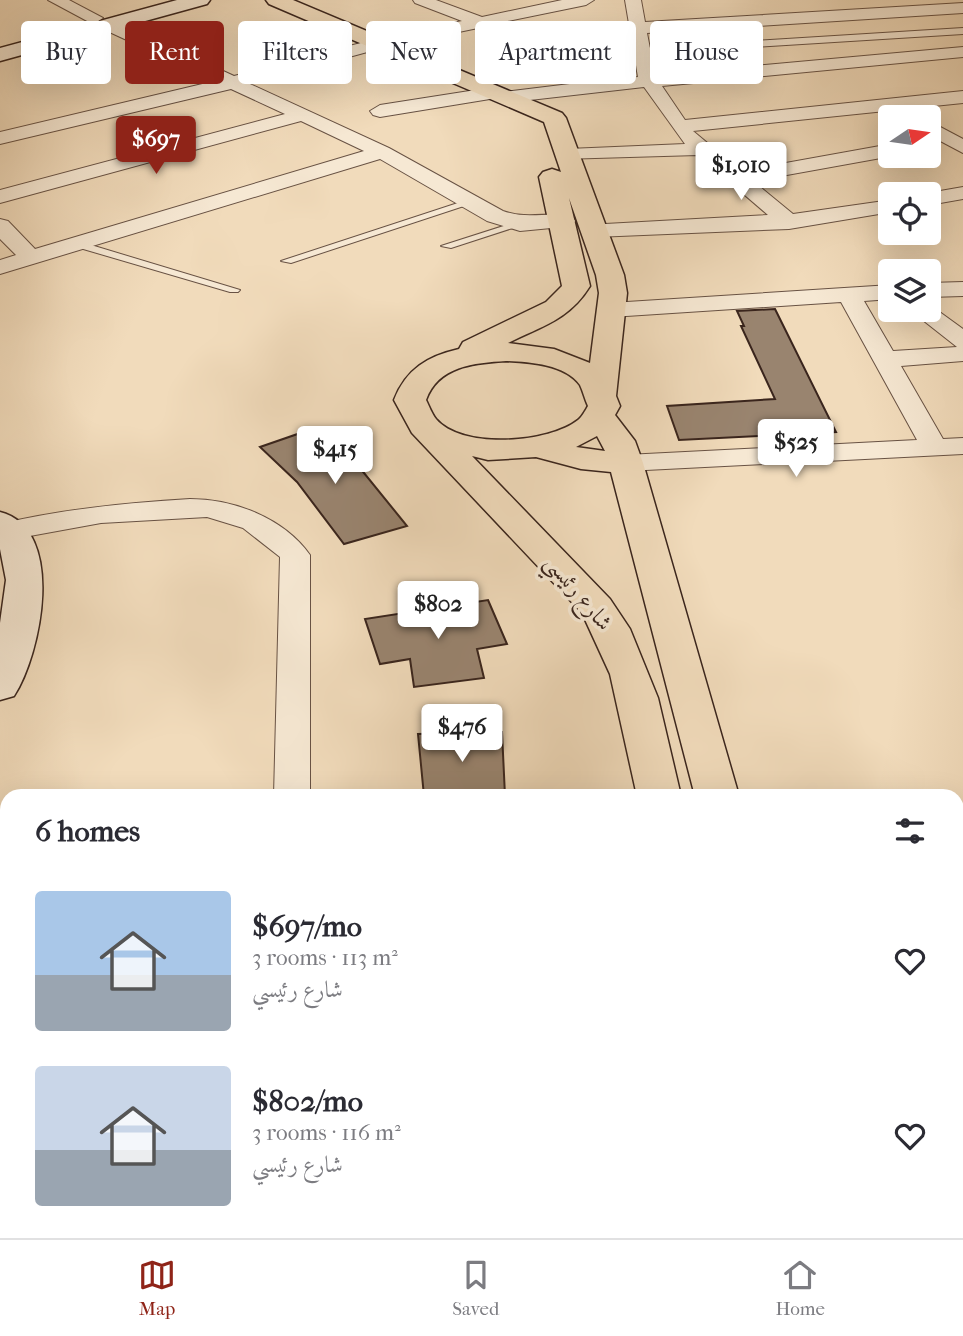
<!DOCTYPE html>
<html lang="en">
<head>
<meta charset="utf-8">
<style>
	:root { --surface:#fff; --page:#f2f2f3; --text:#2b2b33; --muted:#7c7c81; --line:#e1e1e2; --accent:#8f2418 }
	body { margin:0; font-family:"IM FELL French Canon",Amiri,serif; background:var(--page); color:var(--text); height:100vh; display:flex; flex-direction:column; font-size:26px; white-space:nowrap }
	* { box-sizing:border-box; margin:0 }
	p { font-size:23px; color:var(--muted) }
	.icon { flex:none; width:38px; height:38px; fill:none; stroke:currentColor; stroke-width:2; stroke-linecap:round; stroke-linejoin:round }
	.map { position:relative; flex:1; overflow:hidden }
	.side { position:absolute; left:0px; top:789px; width:964px; height:450px; display:flex; flex-direction:column; background:var(--surface); border-radius:21px 21px 0 0; box-shadow:0 7px 28px #0002 }
	.side>* { flex:none }
	.top-card { position:absolute; left:21px; top:21px; width:922px; height:63px; display:flex; gap:14px }
	.needle { width:46px; rotate:77deg }
	.controls { position:absolute; left:878px; top:105px; display:grid; gap:14px }
	.controls a { display:grid; place-items:center; width:63px; height:63px; border-radius:7px; background:var(--surface); box-shadow:0 7px 28px #0002; font-size:35px }
	.price { position:absolute; translate:-50% -60px; padding:0 16px; border-radius:7px; background:#fff; color:#222; font-size:23px; line-height:46px; filter:drop-shadow(0 2px 4px #0008) }
	.price::after { content:''; position:absolute; left:50%; top:42px; width:21px; height:16px; margin-left:-10px; background:inherit; clip-path:polygon(0 0,100% 0,50% 100%) }
	.price.active { background:var(--accent); color:#fff }
	ul { padding:0; list-style:none }
	li { display:flex; align-items:center; gap:21px; height:175px; padding:0 35px }
	li span { display:grid; place-items:center; flex:none; width:196px; height:140px; border-radius:7px; color:#555 }
	li>.icon { margin-inline-start:auto }
	span .icon { width:84px; height:84px; fill:#fffc; stroke-width:1 }
	li b { font-size:30px }
	h2 { display:flex; justify-content:space-between; align-items:center; height:84px; padding:0 35px; font-size:30px }
	.chip { padding:0 24px; border-radius:7px; background:var(--surface); box-shadow:0 7px 28px #0002; font-size:24px; line-height:63px }
	.chip.active { background:var(--accent); color:#fff }
	.menu { display:flex; justify-content:space-around; align-items:center; height:98px; border-top:2px solid var(--line); background:var(--surface); font-size:19px; color:var(--muted) }
	.menu a { display:grid; justify-items:center; gap:4px }
	.menu .active { color:var(--accent) }
	.map>svg:first-child { display:block }
	.building { fill:#99846f; stroke:#3a251d; stroke-width:2 }
	.lines { fill:none; stroke-linecap:round; stroke-linejoin:round }
	.lane-casing { stroke:#685244; stroke-width:2 }
	.street-casing { stroke:#685244; stroke-width:2 }
	.secondary-casing { stroke:#3a251d; stroke-width:3 }
	.highway-casing { stroke:#3a251d; stroke-width:3 }
	.lane { fill:#f6e8d3; fill-rule:evenodd }
	.street { fill:#f6e8d3; fill-rule:evenodd }
	.secondary { fill:#f6e8d3; fill-rule:evenodd }
	.highway { fill:#f1dbbb; fill-rule:evenodd }
	.labels { text-anchor:middle; stroke-width:7; stroke-linejoin:round; paint-order:stroke }
	.street-label { font-size:23px; fill:#3a251d; stroke:#f6e8d3 }
</style>
</head>
<body>
<div class="map">
<svg width="963" height="1238" viewBox="0 0 963 1238">
	<rect width="100%" height="100%" fill="#f1dbbb"/>
	<filter id="stains"><feTurbulence type="fractalNoise" baseFrequency=".00286" numOctaves="4"/><feColorMatrix values="0 0 0 0 .2 0 0 0 0 .09 0 0 0 0 .02 0 0 0 .5 -.17"/></filter>
	<radialGradient id="worn" r=".72"><stop offset=".6" stop-color="#630" stop-opacity="0"/><stop offset="1" stop-color="#630" stop-opacity=".3"/></radialGradient>
	<path class="building" d="M 775,309 L 836,432 L 679,440 L 667,406 L 775,399 L 741,326 L 744,326 L 737,311 Z
		M 315,428 L 360,468 L 407,526 L 344,544 L 297,482 L 260,447 Z
		M 488,600 L 507,644 L 477,649 L 484,678 L 414,687 L 410,659 L 380,664 L 365,619 Z
		M 502,732 L 505,796 L 424,796 L 418,734 Z"/>
	<g class="lines">
		<defs>
			<path id="lane" d="M 963,28 L 963,34 L 642,54 L 638,51 L 642,48 Z
				M 464,201 L 473,203 L 291,263 L 281,261 Z
				M 516,222 L 525,224 L 451,248 L 441,246 Z
				M 73,242 L 81,242 L 240,290 L 238,292 L 230,292 L 73,246 Z"/>
			<path id="street" d="M 48,0 L 69,0 L 103,18 L 95,23 L 89,22 Z
				M 413,0 L 436,0 L 482,17 L 562,0 L 594,0 L 586,5 L 498,23 L 586,63 L 595,81 L 638,77 L 625,0 L 641,0 L 645,22 L 963,3 L 963,13 L 647,33 L 655,75 L 963,47 L 963,57 L 662,86 L 685,120 L 963,91 L 963,103 L 693,131 L 741,171 L 891,144 L 892,156 L 753,181 L 793,214 L 891,200 L 891,212 L 789,229 L 595,237 L 587,235 L 584,230 L 587,225 L 768,215 L 698,155 L 561,159 L 558,155 L 561,151 L 568,149 L 685,144 L 644,87 L 504,103 L 496,98 L 380,117 L 373,115 L 370,111 L 380,105 L 495,87 L 503,92 L 578,83 L 572,70 L 478,28 L 382,48 L 250,84 L 389,148 L 503,211 C 529,220 548,211 572,216 L 575,221 L 572,226 L 520,231 L 487,221 L 380,159 L 0,274 L 0,260 L 16,255 L 0,239 L 0,219 L 8,221 L 35,249 L 364,151 L 301,121 L 0,203 L 0,190 L 285,114 L 231,89 L 0,144 L 0,132 L 215,81 L 103,29 L 101,25 L 103,21 L 115,21 L 234,76 L 380,38 L 462,21 L 415,3 Z
				M 929,121 L 963,139 L 963,153 L 929,135 Z
				M 963,187 L 963,199 L 929,205 L 929,194 L 923,194 Z
				M 963,282 L 963,296 L 929,297 L 929,283 Z
				M 891,285 L 891,299 L 864,301 L 893,351 L 957,347 L 910,310 L 929,310 L 930,305 L 963,329 L 963,361 L 901,366 L 943,439 L 963,438 L 963,454 L 626,471 L 616,469 L 612,463 L 616,457 L 626,455 L 917,440 L 841,302 L 611,317 L 603,315 L 599,310 L 603,305 L 611,303 Z
				M 190,499 C 234,499 284,518 310,555 L 310,796 L 274,796 L 280,557 L 243,528 L 207,517 L 101,523 L 8,540 L 0,538 L 0,524 C 63,509 126,503 190,499 Z
				M 7,824 L 7,850 L 0,851 L 0,825 Z
				M 0,963 L 7,963 L 7,995 L 0,995 Z"/>
			<path id="secondary" d="M 177,0 L 210,0 L 207,4 L 0,61 L 0,48 Z
				M 0,512 C 67,529 41,655 14,696 L 0,700 L 0,623 L 6,580 L 0,549 Z
				M 957,1119 L 963,1119 L 963,1165 L 957,1165 Z
				M 963,1189 L 963,1238 L 951,1238 L 937,1233 L 957,1232 L 957,1190 Z
				M 0,1206 L 7,1206 L 7,1232 L 35,1232 L 33,1238 L 0,1238 Z"/>
			<path id="highway" d="M 266,0 L 293,0 L 562,113 L 566,118 L 624,275 L 627,293 L 616,396 L 620,406 L 615,415 L 635,441 L 643,463 L 739,796 L 695,796 L 611,472 L 581,469 L 536,457 L 488,460 L 472,456 L 610,599 L 630,629 L 658,698 L 681,796 L 637,796 L 610,674 L 582,613 L 412,433 L 394,400 C 406,369 428,356 459,349 L 463,342 L 546,302 L 562,286 L 539,177 L 543,172 L 552,169 L 561,172 L 544,122 L 269,4 ZM 569,198 L 596,275 L 599,293 L 590,363 L 554,349 L 508,343 C 542,326 569,320 590,286 ZM 506,361 C 529,362 565,364 580,385 C 583,391 585,400 588,406 C 585,411 582,417 578,420 C 549,443 462,450 436,419 C 432,414 429,406 426,400 C 438,366 474,363 506,361 ZM 597,436 L 605,451 L 576,447 Z
				M 666,1232 L 723,1232 L 726,1238 L 668,1238 Z
				M 834,1232 L 890,1232 L 891,1238 L 833,1238 Z"/>
		</defs>
		<use href="#lane" class="lane-casing"/>
		<use href="#street" class="street-casing"/>
		<use href="#secondary" class="secondary-casing"/>
		<use href="#highway" class="highway-casing"/>
		<use href="#lane" class="lane"/>
		<use href="#street" class="street"/>
		<use href="#secondary" class="secondary"/>
		<use href="#highway" class="highway"/>
	</g>
	<g class="labels">
		<g class="street-label">
			<text transform="translate(579 592) rotate(50)" y="8">شارع رئيسي</text>
		</g>
	</g>
	<rect width="100%" height="100%" filter="url(#stains)"/>
	<rect width="100%" height="100%" fill="url(#worn)"/>
</svg>
<div class="controls">
<a><svg class="needle" viewBox="-14 -14 28 28"><path d="M0-13l5 13h-10z" fill="#e53935"/><path d="M0 13l5-13h-10z" fill="#7c7c81"/></svg></a>
<a><svg class="icon" aria-label="locate" viewBox="0 0 24 24"><circle cx="12" cy="12" r="6"/><path d="M12 2v4M12 18v4M2 12h4M18 12h4"/></svg></a>
<a><svg class="icon" aria-label="layers" viewBox="0 0 24 24"><path d="M12 4l9 5-9 5-9-5zM3 14l9 5 9-5"/></svg></a>
</div>
<b class="price active" style="left:156px;top:176px">$697</b>
<b class="price" style="left:741px;top:202px">$1,010</b>
<b class="price" style="left:796px;top:479px">$525</b>
<b class="price" style="left:335px;top:486px">$415</b>
<b class="price" style="left:438px;top:641px">$802</b>
<b class="price" style="left:462px;top:764px">$476</b>
<div class="top-card">
<a class="chip">Buy</a>
<a class="chip active">Rent</a>
<a class="chip">Filters</a>
<a class="chip">New</a>
<a class="chip">Apartment</a>
<a class="chip">House</a>
</div>
<section class="side">
<h2>6 homes<svg class="icon" aria-label="filters" viewBox="0 0 24 24"><path d="M4 7h16M4 17h16"/><circle cx="9" cy="7" r="2"/><circle cx="15" cy="17" r="2"/></svg></h2>
<ul>
<li><span style="background:linear-gradient(#a9c7e8 60%,#9aa5b1 0)"><svg class="icon" aria-label="home" viewBox="0 0 24 24"><path d="M3 11l9-7 9 7M6 9v11h12V9"/></svg></span><div><b>$697/mo</b><p>3 rooms · 113 m²</p><p>شارع رئيسي</p></div><svg class="icon" aria-label="heart" viewBox="0 0 24 24"><path d="M12 20l-8-8c-3-5 5-10 8-4 3-6 11-1 8 4z"/></svg></li>
<li><span style="background:linear-gradient(#c9d6e8 60%,#9aa5b1 0)"><svg class="icon" aria-label="home" viewBox="0 0 24 24"><path d="M3 11l9-7 9 7M6 9v11h12V9"/></svg></span><div><b>$802/mo</b><p>3 rooms · 116 m²</p><p>شارع رئيسي</p></div><svg class="icon" aria-label="heart" viewBox="0 0 24 24"><path d="M12 20l-8-8c-3-5 5-10 8-4 3-6 11-1 8 4z"/></svg></li>
</ul>
</section>
</div>
<nav class="menu">
<a class="active"><svg class="icon" aria-label="map" viewBox="0 0 24 24"><path d="M3 6l6-2 6 2 6-2v14l-6 2-6-2-6 2zM9 4v14M15 6v14"/></svg>Map</a>
<a><svg class="icon" aria-label="saved" viewBox="0 0 24 24"><path d="M7 4h10v16l-5-4-5 4z"/></svg>Saved</a>
<a><svg class="icon" aria-label="home" viewBox="0 0 24 24"><path d="M3 11l9-7 9 7M6 9v11h12V9"/></svg>Home</a>
</nav>
</body>
</html>
